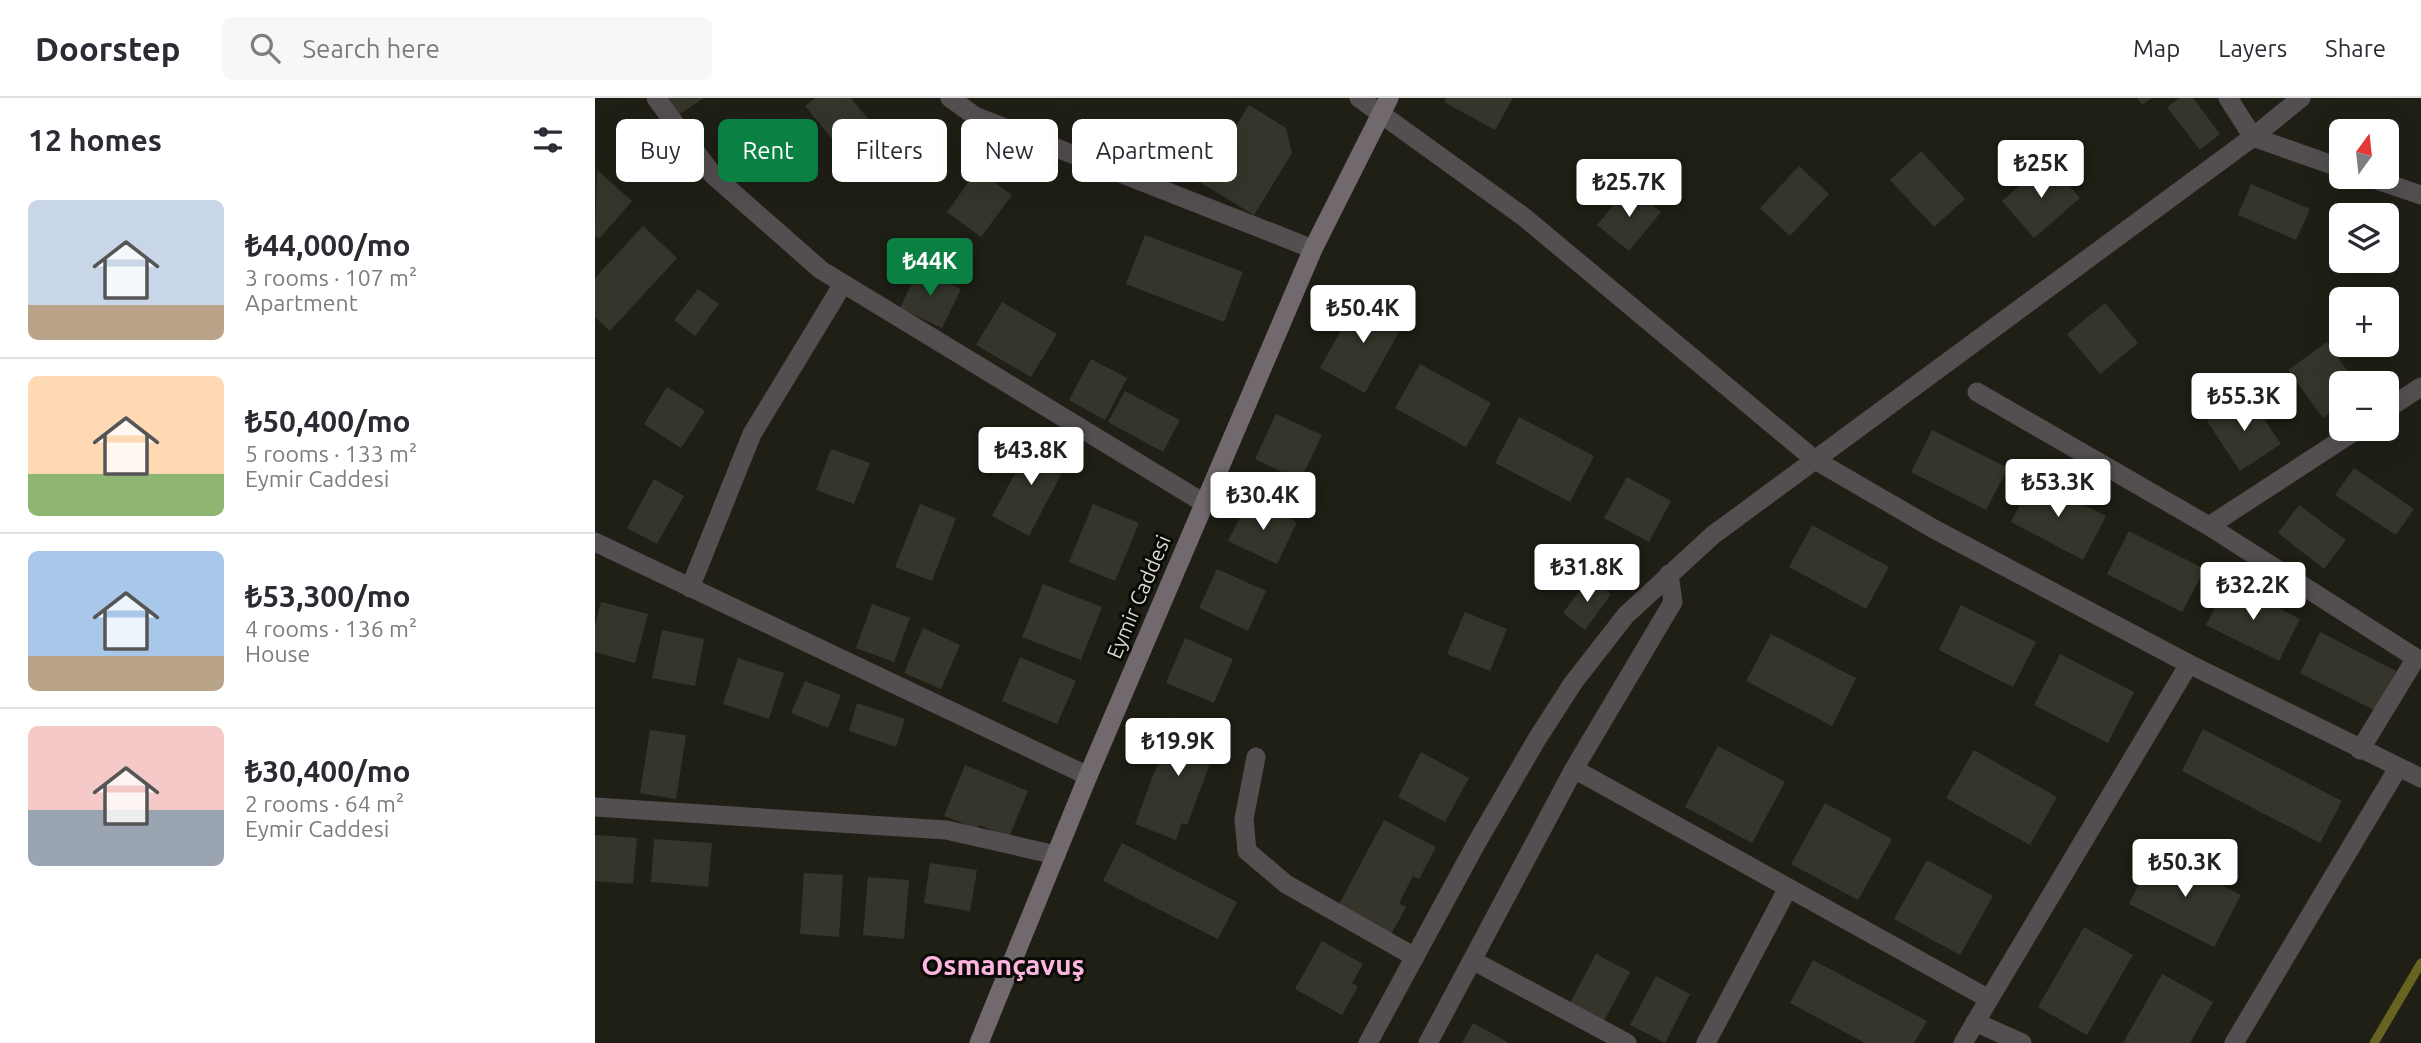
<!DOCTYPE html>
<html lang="en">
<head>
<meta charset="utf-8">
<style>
	:root { --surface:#fff; --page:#f7f7f7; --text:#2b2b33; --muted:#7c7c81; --line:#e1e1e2; --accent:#0b8043 }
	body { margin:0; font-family:Ubuntu,sans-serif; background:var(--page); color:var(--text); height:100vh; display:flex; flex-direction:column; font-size:26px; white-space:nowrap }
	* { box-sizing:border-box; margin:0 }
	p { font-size:23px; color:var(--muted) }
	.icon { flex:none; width:38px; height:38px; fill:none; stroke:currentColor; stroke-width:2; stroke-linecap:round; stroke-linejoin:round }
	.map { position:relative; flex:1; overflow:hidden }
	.panel { display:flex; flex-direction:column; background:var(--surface); width:595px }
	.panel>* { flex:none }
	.banner { position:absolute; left:21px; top:21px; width:665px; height:63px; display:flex; gap:14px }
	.needle { width:46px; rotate:15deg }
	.buttons { position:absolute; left:1734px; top:21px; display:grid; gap:14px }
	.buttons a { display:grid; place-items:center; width:70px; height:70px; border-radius:10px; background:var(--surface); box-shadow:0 7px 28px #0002; font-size:35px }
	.price { position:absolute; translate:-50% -60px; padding:0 16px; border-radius:7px; background:#fff; color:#222; font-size:23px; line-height:46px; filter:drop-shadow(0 2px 4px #0008) }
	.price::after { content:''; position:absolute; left:50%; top:42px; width:21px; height:16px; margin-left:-10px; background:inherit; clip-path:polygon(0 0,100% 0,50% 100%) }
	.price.current { background:var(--accent); color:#fff }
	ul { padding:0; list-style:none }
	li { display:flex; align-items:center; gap:21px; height:175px; padding:0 28px }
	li+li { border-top:2px solid var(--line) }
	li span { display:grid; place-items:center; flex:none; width:196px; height:140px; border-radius:10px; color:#555 }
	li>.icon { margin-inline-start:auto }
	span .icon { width:84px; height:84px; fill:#fffc; stroke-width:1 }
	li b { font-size:30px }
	h2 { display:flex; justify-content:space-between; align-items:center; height:84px; padding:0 28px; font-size:30px }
	.tag { padding:0 24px; border-radius:10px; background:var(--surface); box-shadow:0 7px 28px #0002; font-size:24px; line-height:63px }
	.tag.current { background:var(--accent); color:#fff }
	header { display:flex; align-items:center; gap:42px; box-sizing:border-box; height:98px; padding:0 35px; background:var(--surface); border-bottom:2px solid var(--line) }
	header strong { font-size:33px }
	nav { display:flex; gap:38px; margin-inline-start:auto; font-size:24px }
	.search { width:490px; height:63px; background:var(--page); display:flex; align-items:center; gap:18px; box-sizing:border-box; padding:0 24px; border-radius:10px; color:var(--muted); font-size:26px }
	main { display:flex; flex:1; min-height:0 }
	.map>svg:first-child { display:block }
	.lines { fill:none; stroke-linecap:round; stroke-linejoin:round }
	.stream { stroke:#696321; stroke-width:9 }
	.building { fill:#36352b }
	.minor { stroke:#534f51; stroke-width:19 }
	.tertiary { stroke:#534f51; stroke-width:19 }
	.secondary { stroke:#71696e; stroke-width:19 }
	.labels { text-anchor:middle; stroke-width:6; stroke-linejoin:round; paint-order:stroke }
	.street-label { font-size:21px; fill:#dbdad4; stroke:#090906 }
	.district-label { font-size:28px; font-weight:bold; fill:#feb5e0; stroke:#090906 }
</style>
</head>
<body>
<header>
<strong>Doorstep</strong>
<div class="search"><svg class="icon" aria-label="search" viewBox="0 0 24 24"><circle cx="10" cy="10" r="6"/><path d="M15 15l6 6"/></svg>Search here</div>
<nav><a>Map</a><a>Layers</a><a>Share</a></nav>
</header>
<main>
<section class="panel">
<h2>12 homes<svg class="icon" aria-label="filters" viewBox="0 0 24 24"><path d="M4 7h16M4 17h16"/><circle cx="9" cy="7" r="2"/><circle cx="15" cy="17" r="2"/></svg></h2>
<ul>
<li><span style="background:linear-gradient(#c9d6e8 75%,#b9a48a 0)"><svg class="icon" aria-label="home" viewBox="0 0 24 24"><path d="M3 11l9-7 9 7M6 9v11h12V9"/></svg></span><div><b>₺44,000/mo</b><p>3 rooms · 107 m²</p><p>Apartment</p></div></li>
<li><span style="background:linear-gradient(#ffd9b3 70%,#8fb573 0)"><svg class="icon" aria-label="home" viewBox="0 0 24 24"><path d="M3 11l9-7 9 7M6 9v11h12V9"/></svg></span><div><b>₺50,400/mo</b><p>5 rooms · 133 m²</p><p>Eymir Caddesi</p></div></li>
<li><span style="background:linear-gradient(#a9c7e8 75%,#b9a48a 0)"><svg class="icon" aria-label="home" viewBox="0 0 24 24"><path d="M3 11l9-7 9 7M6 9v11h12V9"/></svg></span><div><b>₺53,300/mo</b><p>4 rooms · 136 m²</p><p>House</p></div></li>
<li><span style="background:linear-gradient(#f6c9c9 60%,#9aa5b1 0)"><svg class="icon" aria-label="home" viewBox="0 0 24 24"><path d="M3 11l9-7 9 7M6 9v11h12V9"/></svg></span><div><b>₺30,400/mo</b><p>2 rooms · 64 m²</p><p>Eymir Caddesi</p></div></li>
</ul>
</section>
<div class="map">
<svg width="1826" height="945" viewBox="0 0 1826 945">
	<rect width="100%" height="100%" fill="#201f16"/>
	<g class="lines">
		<path class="stream" d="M 1779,945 L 1826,865"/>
	</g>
	<path class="building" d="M 71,0 L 109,0 L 83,17 Z
		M 220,0 L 256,0 L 304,59 L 273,85 L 210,8 Z
		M 851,0 L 918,0 L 900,32 L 849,4 Z
		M 1542,0 L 1557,0 L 1547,7 Z
		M 1584,0 L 1598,0 L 1625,36 L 1605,52 L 1572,9 Z
		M 654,7 L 691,30 L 697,55 L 659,117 L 606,85 Z
		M 1326,53 L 1370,101 L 1339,129 L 1295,82 Z
		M 1453,63 L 1485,100 L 1439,140 L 1407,103 Z
		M 1204,68 L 1234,96 L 1195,138 L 1165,110 Z
		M 2,72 L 37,103 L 4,141 L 0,137 Z
		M 382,72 L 417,97 L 386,139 L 352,114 Z
		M 1656,86 L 1715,111 L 1701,142 L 1643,117 Z
		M 1034,88 L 1066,114 L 1034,153 L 1002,127 Z
		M 48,128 L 82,160 L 15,233 L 0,219 L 0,180 Z
		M 550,137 L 648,174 L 629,224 L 531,186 Z
		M 324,170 L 366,191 L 347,230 L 305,210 Z
		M 103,191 L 124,206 L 100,238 L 79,222 Z
		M 765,198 L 810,223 L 770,295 L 725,270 Z
		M 407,204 L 462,236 L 436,279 L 381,247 Z
		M 1510,205 L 1543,245 L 1505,276 L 1472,236 Z
		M 1732,244 L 1761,285 L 1746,285 L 1746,307 L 1728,320 L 1693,272 Z
		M 496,261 L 532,280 L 510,322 L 474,302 Z
		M 825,266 L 896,305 L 871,349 L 800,310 Z
		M 72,289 L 110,313 L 86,350 L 49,326 Z
		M 530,293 L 585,322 L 568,354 L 513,324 Z
		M 1652,296 L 1686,346 L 1645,373 L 1612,323 Z
		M 681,316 L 727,337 L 705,383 L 660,361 Z
		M 924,319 L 999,358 L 975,404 L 900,365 Z
		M 1337,332 L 1413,370 L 1391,412 L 1316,374 Z
		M 440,339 L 475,359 L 434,438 L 397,418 Z
		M 236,351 L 275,365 L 259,406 L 221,392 Z
		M 1759,370 L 1819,411 L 1801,437 L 1740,397 Z
		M 1032,379 L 1076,403 L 1054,444 L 1009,420 Z
		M 59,381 L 89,398 L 62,446 L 32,430 Z
		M 1438,381 L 1511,418 L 1488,462 L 1416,424 Z
		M 654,401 L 702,424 L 682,466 L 633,443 Z
		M 325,406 L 361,420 L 337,483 L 300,469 Z
		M 498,406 L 544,425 L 520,483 L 474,464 Z
		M 1704,407 L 1751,442 L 1729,471 L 1683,435 Z
		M 1217,427 L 1294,469 L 1271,511 L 1194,469 Z
		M 1534,433 L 1610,471 L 1587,514 L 1512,476 Z
		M 622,471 L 671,493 L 653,533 L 604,510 Z
		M 994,480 L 1016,496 L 990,532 L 968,515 Z
		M 1632,485 L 1705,521 L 1684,563 L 1611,527 Z
		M 448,486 L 507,509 L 486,562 L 427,539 Z
		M 6,504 L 53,516 L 40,565 L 0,554 L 0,527 Z
		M 277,506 L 315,520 L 299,564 L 261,550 Z
		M 1366,507 L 1441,544 L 1418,589 L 1344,552 Z
		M 870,514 L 912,531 L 895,573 L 852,556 Z
		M 328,530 L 365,547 L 346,591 L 309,575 Z
		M 67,532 L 109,541 L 100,588 L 57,580 Z
		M 1725,534 L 1801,573 L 1781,613 L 1705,575 Z
		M 1176,536 L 1261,580 L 1237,628 L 1151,583 Z
		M 590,540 L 638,561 L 619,605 L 571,585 Z
		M 1465,556 L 1539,594 L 1513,645 L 1439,607 Z
		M 425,559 L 481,583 L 462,626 L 407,603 Z
		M 143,560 L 189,575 L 174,621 L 128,606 Z
		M 210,583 L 246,597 L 233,630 L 196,615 Z
		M 262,605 L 310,621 L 301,649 L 254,633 Z
		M 580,619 L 626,636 L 592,727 L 587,725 L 581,742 L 540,726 Z
		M 1608,631 L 1747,703 L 1725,745 L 1587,673 Z
		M 55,632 L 91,637 L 81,701 L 45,695 Z
		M 1123,648 L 1190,684 L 1157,745 L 1090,709 Z
		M 1379,652 L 1462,699 L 1435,747 L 1351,700 Z
		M 826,654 L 874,680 L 850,724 L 803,699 Z
		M 370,667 L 433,693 L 414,739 L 384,727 L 382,731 L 349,718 Z
		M 1230,705 L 1297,741 L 1263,802 L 1196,766 Z
		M 789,722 L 841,749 L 824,781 L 818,778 L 804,805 L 811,809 L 794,840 L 741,812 Z
		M 0,737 L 42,740 L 38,786 L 0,783 Z
		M 59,741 L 117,745 L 113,789 L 56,784 Z
		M 527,745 L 642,804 L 623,841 L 508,783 Z
		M 1560,754 L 1646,797 L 1619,849 L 1534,806 Z
		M 1332,762 L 1398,798 L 1365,857 L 1299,821 Z
		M 335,765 L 382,772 L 375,813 L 329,805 Z
		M 209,775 L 248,777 L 244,839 L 205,836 Z
		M 273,779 L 314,782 L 309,841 L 268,837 Z
		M 1489,829 L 1538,857 L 1492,937 L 1443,909 Z
		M 727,843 L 768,866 L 757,885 L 763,889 L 747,917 L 700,891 Z
		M 1001,856 L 1035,874 L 1009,923 L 975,905 Z
		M 1218,862 L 1332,923 L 1319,945 L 1270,945 L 1195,905 Z
		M 1567,876 L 1618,904 L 1595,945 L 1528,945 Z
		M 1061,878 L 1095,896 L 1070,945 L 1035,927 Z
		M 878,925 L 914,945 L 867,945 Z"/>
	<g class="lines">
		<path class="minor" d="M 61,0 L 118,77 L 226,172 L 609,405
			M 355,0 L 380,18 L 718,151
			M 1633,0 L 1658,39 L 1746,70
			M 1773,79 L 1826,97
			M 1382,294 L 1614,428 L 1821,560 L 1765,652
			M 1792,311 L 1826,289
			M 1614,428 L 1763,331
			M 0,444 L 493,678
			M 95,490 L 157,336 L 248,186
			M 661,659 L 649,721 L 652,753 L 691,786 L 820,859
			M 979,671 L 1394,901
			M 0,709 L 351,732 L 461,757
			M 877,862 L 1032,945
			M 1380,924 L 1427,945
			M 773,945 L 881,746 L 942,641 L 978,585 L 1031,517 L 1118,437 L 1658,39 L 1706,0
			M 833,945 L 979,671 L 1078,504 L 1074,476
			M 1111,945 L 1193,790
			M 1368,945 L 1594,566
			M 1639,945 L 1803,670"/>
		<path class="tertiary" d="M 764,0 L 929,119 L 1220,362 L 1339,431 L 1594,566 L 1826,680"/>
		<path class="secondary" d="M 384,945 L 493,678 L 718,151 L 794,0"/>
	</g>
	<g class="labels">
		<g class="street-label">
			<text transform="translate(544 499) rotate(-67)" y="7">Eymir Caddesi</text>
		</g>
		<g class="district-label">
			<text x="408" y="877">Osmançavuş</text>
		</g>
	</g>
</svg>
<div class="buttons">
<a><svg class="needle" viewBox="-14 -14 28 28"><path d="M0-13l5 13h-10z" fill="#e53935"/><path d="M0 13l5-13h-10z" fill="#7c7c81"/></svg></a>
<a><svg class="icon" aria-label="layers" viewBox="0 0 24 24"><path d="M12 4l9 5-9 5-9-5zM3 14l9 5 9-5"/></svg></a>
<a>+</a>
<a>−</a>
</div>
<b class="price" style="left:1446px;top:102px">₺25K</b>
<b class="price" style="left:1034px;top:121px">₺25.7K</b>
<b class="price current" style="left:335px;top:200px">₺44K</b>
<b class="price" style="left:768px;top:247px">₺50.4K</b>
<b class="price" style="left:1649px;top:335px">₺55.3K</b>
<b class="price" style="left:436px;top:389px">₺43.8K</b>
<b class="price" style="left:1463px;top:421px">₺53.3K</b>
<b class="price" style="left:668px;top:434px">₺30.4K</b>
<b class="price" style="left:992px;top:506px">₺31.8K</b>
<b class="price" style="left:1658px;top:524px">₺32.2K</b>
<b class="price" style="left:583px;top:680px">₺19.9K</b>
<b class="price" style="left:1590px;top:801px">₺50.3K</b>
<div class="banner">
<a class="tag">Buy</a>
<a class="tag current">Rent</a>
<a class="tag">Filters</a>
<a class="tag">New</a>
<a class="tag">Apartment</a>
</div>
</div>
</main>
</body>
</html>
